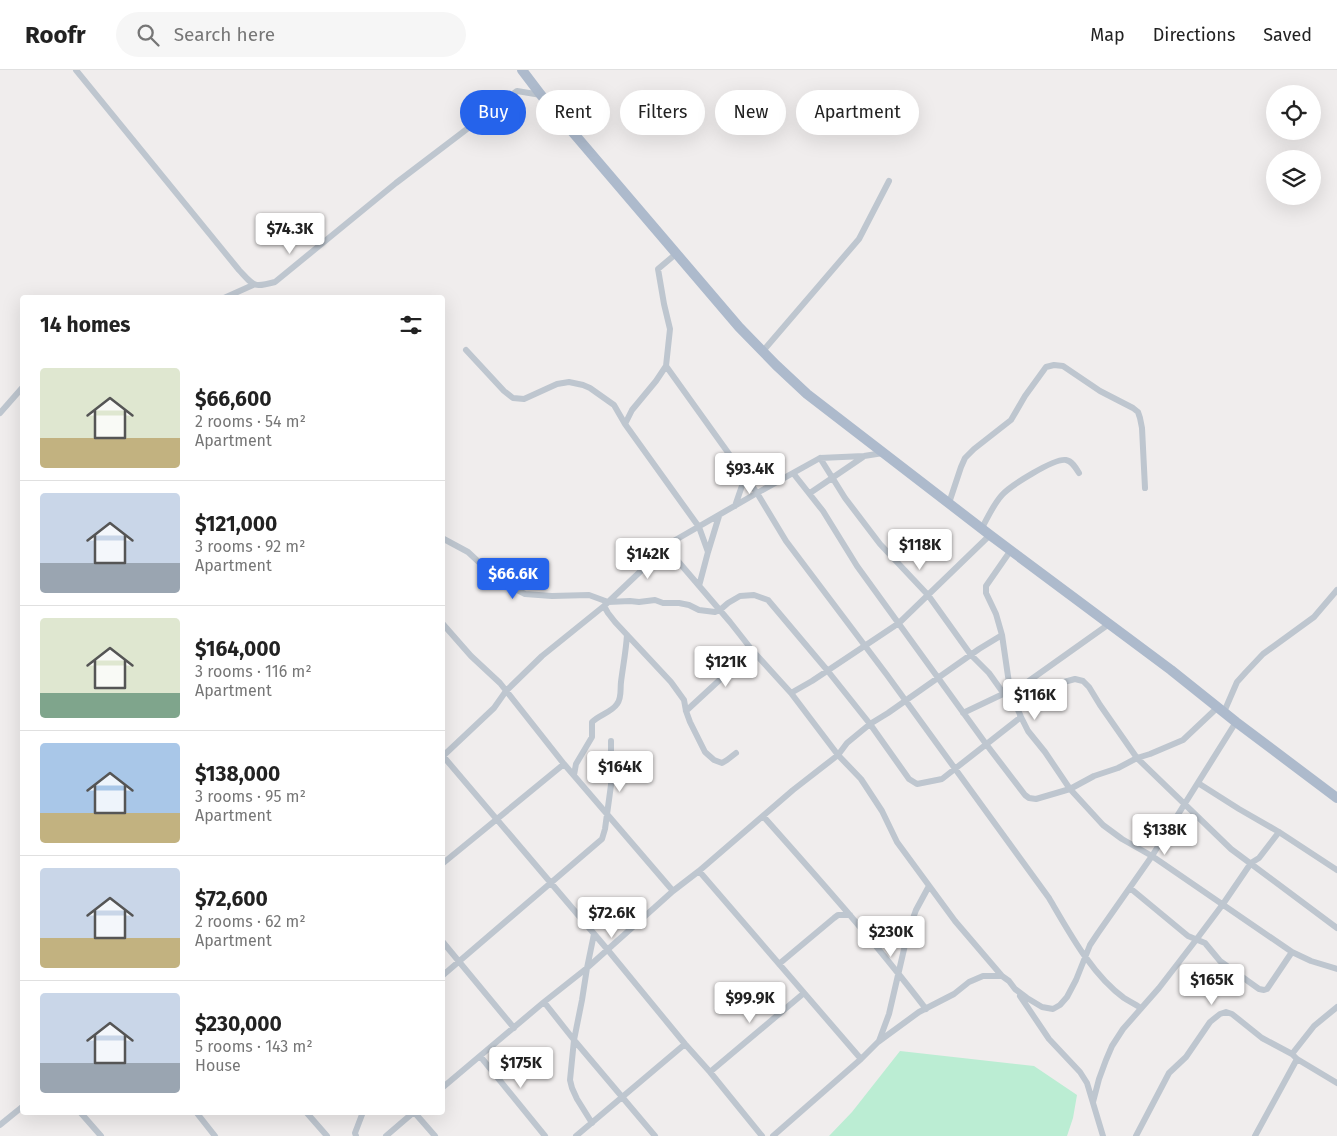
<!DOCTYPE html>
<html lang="en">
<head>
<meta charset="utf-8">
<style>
	:root { --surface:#fff; --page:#f6f6f6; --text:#222; --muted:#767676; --line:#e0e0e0; --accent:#2563eb }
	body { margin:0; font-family:"Fira Sans",sans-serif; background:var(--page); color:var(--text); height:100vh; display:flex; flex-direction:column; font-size:19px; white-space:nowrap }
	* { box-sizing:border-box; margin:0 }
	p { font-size:16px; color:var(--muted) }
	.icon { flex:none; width:28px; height:28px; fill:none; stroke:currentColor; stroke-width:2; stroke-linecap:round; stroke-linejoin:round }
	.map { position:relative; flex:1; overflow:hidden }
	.details { position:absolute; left:20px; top:225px; width:425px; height:820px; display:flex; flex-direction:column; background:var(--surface); border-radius:5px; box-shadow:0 5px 20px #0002 }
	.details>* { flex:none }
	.banner { position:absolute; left:460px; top:20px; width:475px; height:45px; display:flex; gap:10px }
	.controls { position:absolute; left:1266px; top:15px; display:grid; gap:10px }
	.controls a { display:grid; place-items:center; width:55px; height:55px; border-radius:50%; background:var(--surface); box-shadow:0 5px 20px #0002; font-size:25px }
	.price { position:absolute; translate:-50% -42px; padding:0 11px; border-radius:5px; background:#fff; color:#222; font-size:16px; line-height:32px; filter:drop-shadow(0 1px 2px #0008) }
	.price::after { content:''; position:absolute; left:50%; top:30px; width:15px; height:11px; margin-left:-8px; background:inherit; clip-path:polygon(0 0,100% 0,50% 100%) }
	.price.selected { background:var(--accent); color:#fff }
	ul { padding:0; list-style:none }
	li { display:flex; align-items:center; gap:15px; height:125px; padding:0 20px }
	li+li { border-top:1px solid var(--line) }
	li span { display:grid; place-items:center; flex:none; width:140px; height:100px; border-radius:5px; color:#555 }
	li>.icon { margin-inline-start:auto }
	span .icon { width:60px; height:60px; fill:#fffc; stroke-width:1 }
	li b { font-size:21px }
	h2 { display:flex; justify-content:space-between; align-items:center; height:60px; padding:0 20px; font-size:21px }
	.tag { padding:0 18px; border-radius:22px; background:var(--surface); box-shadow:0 5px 20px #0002; font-size:18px; line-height:45px }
	.tag.selected { background:var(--accent); color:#fff }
	header { display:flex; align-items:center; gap:30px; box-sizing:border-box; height:70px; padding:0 25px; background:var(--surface); border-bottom:1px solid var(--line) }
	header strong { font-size:24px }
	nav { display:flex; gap:28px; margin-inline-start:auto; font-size:18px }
	.search { width:350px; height:45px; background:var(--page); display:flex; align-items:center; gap:12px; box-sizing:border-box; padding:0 18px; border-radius:28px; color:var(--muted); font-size:19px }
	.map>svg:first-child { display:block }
	.green { fill:#bbedd3 }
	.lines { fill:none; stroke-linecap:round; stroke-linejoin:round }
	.minor { stroke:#bec6cf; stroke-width:6 }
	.primary { stroke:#adbacc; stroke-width:10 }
</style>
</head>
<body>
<header>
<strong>Roofr</strong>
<div class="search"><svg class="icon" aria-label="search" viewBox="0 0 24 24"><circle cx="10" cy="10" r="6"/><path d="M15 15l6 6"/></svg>Search here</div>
<nav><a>Map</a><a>Directions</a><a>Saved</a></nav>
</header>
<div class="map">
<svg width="1337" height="1066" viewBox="0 0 1337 1066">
	<rect width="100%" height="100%" fill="#f0eded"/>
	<path class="green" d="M 900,981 L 1034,996 L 1077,1025 L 1073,1048 L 1067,1066 L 829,1066 L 852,1042 Z"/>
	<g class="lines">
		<path class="minor" d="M 76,0 L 239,200 C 254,216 253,218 275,212 L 396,113 L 517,21 L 541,25
			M 224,228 L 253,215
			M 466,280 L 504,321 L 513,328 L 524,329 L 557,314 L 569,312 L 583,315 L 590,318 L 614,335 L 625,354 L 632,340 L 656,311 L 666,296 L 670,259 L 664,234 L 658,199 L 677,183
			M 763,281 L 859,169 L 889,111
			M 666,296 L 757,423 L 786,471 L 887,605 L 1049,828 C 1069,862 1092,905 1124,928 C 1129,931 1135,934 1141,938
			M 0,343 L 22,318
			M 625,354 L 699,457 L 708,482
			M 820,388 L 845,428 L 880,474 L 928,525 L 971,585 L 989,603 L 1004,624
			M 793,403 L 823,441 L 857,496 L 986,674 L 1025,725 L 1029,728 L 1036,729 L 1070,719 L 1094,706 L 1118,698 L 1137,688 L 1150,684 L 1183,670 L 1218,637
			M 810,423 L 863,387
			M 949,433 L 961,397 L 965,388 L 974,379 L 1011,350 L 1025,326 L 1046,297 L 1054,295 L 1063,296 L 1100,321 L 1133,338 L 1138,342 L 1140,348 L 1142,358 L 1145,418
			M 735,436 L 745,407
			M 982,458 C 988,447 993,435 1002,425 C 1010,416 1054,388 1066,390 C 1072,391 1076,398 1079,403
			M 442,468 L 468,482 L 497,509 L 509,516 L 525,524 L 552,526 L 589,525 L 608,532 L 630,531 L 639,532 L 655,530 L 663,533 L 679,533 L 689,535 L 699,540 L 715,542 L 720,540 L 728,533 L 740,526 L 754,525 L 768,530 L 827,600 L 870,654 L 909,709 L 917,714 L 942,709 L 1021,647
			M 665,476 L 730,552 L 752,580 L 791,623 L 838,685 L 861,709 L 882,741 L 897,772 L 955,851 L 1002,906
			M 1011,480 L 986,516 L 986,523 L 996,544 L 1002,565 L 1009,613 L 1012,626 L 1021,647 L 1028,661 L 1045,682 L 1070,719 L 1103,755 L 1122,769 L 1152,786 L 1292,882 L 1311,891 L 1337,899
			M 699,516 L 708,482 L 719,446
			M 604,536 L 608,543 L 615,552 L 671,612 L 684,630 L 686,641 L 690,652 L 705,682 L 714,690 L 722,693 L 727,690 L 736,683
			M 442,553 L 471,586 L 500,613 L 564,694 L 673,821
			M 791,623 L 812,611 L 899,553 L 990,465
			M 1012,626 L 1075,609 L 1083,611 L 1089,617 L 1100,635 L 1137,688 L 1231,779 L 1337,858
			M 686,641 L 752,580
			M 1224,642 L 1237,612 L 1246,602 L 1263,584 L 1314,547 L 1337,520
			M 963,643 L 1026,613 L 1109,554
			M 443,686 L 607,879 L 685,974 L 710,1002 L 762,1066
			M 442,687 L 494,638 L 506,621 L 542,586 L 604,536 L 644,498 L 665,476 L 757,423 L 820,388 L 864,386 L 883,383
			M 574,705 L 576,694 L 592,667 L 592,652 C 599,645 612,642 617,634 C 622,628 620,619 621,612 C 623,596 626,581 627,565
			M 1198,713 L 1239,739 L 1279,762 L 1337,800
			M 763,746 C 819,809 875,872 926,939
			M 442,794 L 564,694
			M 699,801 L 861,989
			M 1130,818 L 1188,866 L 1205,873 L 1220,891 L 1259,919 L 1264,920 L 1267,919 L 1292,882
			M 442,871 L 514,958
			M 779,894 L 834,848 L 838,845 L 850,845
			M 442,906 L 602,769 L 605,759 L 611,715 L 611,671
			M 1020,926 L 1049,969 L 1080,1002 L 1087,1013 L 1103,1066
			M 544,932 L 574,970 L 655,1066
			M 879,971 L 889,944 L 908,862 L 916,840 L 929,816
			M 1292,984 L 1314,956 L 1337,937
			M 480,986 L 545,1066
			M 710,1002 L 804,923
			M 442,1018 L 544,932 L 587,898 L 673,821 L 699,801 L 793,720 L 838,685 L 847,673 L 870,654 L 888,643 L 979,579 L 1002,565
			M 1093,1032 L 1099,1009 L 1106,990 L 1112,976 L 1123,959 L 1159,918 L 1196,870 L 1223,834 L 1251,793 L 1259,788 L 1279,762
			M 80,1042 L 101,1066
			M 196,1042 L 215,1066
			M 306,1042 L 327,1066
			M 414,1042 L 435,1066
			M 592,1053 L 577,1029 L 572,1018 L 570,1010 L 574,970 L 582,930 L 587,898 L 594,864
			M 0,1055 L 22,1037
			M 356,1066 L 355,1063 L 363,1042
			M 386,1066 L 414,1042
			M 576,1066 L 685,974
			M 773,1066 L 861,989 L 878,972 L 919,942 L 954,924 L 969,912 L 983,906 L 1002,906 L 1009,911 L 1015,919 L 1027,928 L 1042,937 L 1053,939 L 1060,935 L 1067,927 L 1076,910 L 1090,875 L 1098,863 L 1152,786 L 1236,652
			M 1136,1066 L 1169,1003 L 1186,987 L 1210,952 L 1220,944 L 1226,942 L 1232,944 L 1262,968 L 1292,984 L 1297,989 L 1337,1013
			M 1255,1066 L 1297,989"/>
		<path class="primary" d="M 522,0 L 541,25 L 739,257 L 776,295 L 807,324 L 990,465 L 1171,600 L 1236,652 L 1337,728"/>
	</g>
</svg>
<div class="controls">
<a><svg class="icon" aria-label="locate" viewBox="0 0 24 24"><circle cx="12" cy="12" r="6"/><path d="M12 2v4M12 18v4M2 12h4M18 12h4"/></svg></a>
<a><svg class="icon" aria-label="layers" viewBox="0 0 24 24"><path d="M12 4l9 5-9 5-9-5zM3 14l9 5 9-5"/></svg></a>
</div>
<b class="price" style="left:290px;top:185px">$74.3K</b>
<b class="price" style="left:750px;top:425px">$93.4K</b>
<b class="price" style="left:920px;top:501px">$118K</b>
<b class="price" style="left:648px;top:510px">$142K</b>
<b class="price selected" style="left:513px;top:530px">$66.6K</b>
<b class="price" style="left:726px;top:618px">$121K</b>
<b class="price" style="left:1035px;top:651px">$116K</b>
<b class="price" style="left:620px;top:723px">$164K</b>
<b class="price" style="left:1165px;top:786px">$138K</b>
<b class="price" style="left:612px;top:869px">$72.6K</b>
<b class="price" style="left:891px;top:888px">$230K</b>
<b class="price" style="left:1212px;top:936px">$165K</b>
<b class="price" style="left:750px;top:954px">$99.9K</b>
<b class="price" style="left:521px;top:1019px">$175K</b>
<div class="banner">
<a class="tag selected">Buy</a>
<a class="tag">Rent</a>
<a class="tag">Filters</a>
<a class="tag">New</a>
<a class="tag">Apartment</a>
</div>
<section class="details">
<h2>14 homes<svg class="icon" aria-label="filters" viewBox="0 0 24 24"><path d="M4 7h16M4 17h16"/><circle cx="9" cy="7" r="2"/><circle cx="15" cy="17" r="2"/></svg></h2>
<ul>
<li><span style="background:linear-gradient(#dfe7d0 70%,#c2b280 0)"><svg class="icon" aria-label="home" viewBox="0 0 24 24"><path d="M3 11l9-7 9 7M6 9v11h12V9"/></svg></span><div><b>$66,600</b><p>2 rooms · 54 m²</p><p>Apartment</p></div></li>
<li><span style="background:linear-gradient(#c9d6e8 70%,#9aa5b1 0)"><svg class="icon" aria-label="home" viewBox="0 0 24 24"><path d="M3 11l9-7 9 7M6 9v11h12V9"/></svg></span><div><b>$121,000</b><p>3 rooms · 92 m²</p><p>Apartment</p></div></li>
<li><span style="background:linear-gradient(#dfe7d0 75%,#7fa58c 0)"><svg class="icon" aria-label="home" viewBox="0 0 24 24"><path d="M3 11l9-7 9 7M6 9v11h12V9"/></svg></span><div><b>$164,000</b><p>3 rooms · 116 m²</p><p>Apartment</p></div></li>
<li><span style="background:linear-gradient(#a9c7e8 70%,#c2b280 0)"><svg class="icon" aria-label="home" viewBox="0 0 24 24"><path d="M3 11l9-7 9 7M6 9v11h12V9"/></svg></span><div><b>$138,000</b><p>3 rooms · 95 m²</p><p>Apartment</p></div></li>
<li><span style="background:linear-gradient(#c9d6e8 70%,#c2b280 0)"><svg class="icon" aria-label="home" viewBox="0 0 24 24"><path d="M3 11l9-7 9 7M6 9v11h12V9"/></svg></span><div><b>$72,600</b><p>2 rooms · 62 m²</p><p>Apartment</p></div></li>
<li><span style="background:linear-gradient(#c9d6e8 70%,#9aa5b1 0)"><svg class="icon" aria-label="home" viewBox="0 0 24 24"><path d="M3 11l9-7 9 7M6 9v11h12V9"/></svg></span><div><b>$230,000</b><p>5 rooms · 143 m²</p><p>House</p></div></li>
</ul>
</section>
</div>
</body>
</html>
